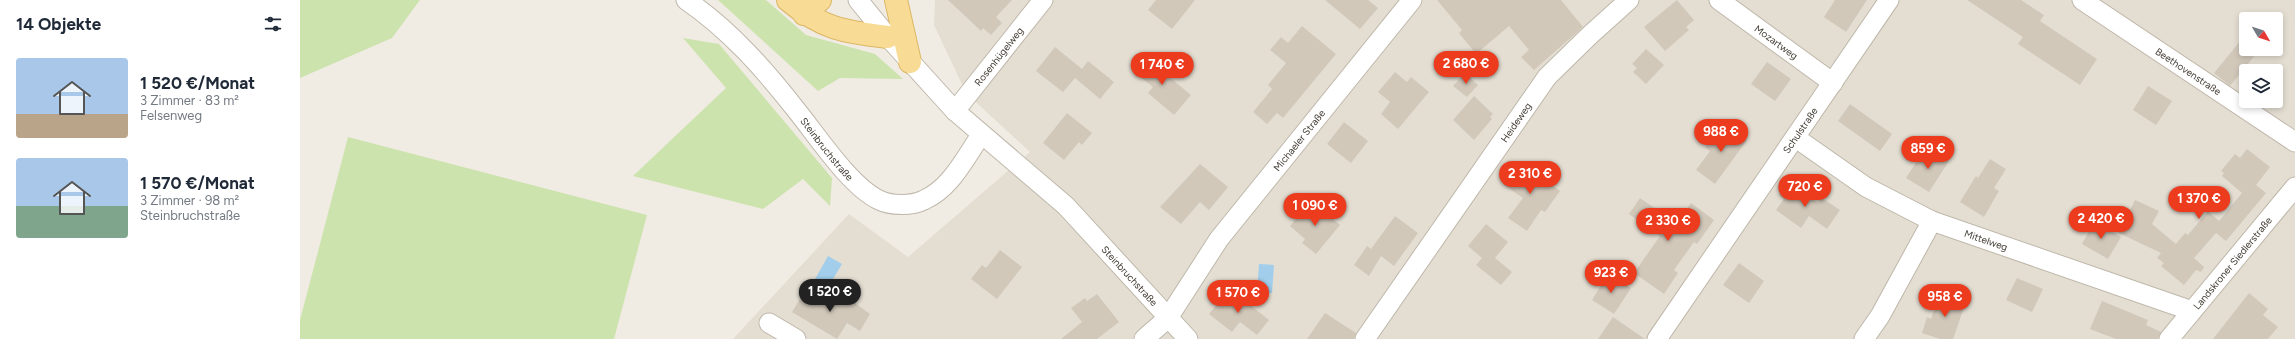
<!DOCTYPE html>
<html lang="de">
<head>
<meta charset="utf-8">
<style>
	:root { --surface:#fff; --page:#f6f6f7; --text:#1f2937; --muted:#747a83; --accent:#ed3b1e }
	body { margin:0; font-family:Figtree,sans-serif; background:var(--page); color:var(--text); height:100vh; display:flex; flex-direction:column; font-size:15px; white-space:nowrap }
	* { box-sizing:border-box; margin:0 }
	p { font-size:13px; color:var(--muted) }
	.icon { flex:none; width:22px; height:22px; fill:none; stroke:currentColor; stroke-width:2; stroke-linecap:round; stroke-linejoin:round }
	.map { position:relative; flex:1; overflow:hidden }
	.side { display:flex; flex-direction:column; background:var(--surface); width:300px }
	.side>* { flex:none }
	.needle { width:26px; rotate:129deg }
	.tools { position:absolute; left:1939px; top:12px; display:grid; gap:8px }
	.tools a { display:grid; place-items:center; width:44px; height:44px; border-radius:4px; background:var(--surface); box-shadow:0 2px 6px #0003; font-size:20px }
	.price { position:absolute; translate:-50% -34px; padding:0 9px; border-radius:14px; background:var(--accent); color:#fff; font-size:13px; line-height:26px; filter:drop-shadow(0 1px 2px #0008) }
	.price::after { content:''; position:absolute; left:50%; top:24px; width:12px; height:9px; margin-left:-6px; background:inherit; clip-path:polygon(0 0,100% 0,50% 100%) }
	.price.selected { background:#222; color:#fff }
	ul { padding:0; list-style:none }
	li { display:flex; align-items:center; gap:12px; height:100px; padding:0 16px }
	li span { display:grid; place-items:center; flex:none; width:112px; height:80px; border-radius:4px; color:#555 }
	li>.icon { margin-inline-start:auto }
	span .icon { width:48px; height:48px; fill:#fffc; stroke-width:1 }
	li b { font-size:17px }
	h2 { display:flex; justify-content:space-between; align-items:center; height:48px; padding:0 16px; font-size:17px }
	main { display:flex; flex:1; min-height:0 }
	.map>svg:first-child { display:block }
	.residential { fill:#e4ded2; fill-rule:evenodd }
	.green { fill:#cce3ae }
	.water { fill:#a2ceeb }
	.building { fill:#d1c8ba }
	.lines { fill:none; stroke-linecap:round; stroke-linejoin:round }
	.street-casing { stroke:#beb7aa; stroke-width:21 }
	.primary-casing { stroke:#dcb766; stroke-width:24 }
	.street { stroke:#fff; stroke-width:19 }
	.primary { stroke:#f8db95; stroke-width:22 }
	.labels { text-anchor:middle; stroke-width:3; stroke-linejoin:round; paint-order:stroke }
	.street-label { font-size:10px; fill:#423c34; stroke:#fff }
</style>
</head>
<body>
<main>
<section class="side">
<h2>14 Objekte<svg class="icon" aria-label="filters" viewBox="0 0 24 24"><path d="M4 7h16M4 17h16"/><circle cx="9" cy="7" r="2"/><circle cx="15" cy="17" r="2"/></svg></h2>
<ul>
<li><span style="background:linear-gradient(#a9c7e8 70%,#b9a48a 0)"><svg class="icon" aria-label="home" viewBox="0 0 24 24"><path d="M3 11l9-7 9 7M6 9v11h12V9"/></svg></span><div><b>1 520 €/Monat</b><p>3 Zimmer · 83 m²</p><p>Felsenweg</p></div></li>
<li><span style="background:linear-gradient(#a9c7e8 60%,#7fa58c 0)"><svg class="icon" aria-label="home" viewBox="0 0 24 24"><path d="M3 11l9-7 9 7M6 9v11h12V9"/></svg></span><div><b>1 570 €/Monat</b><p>3 Zimmer · 98 m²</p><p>Steinbruchstraße</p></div></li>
</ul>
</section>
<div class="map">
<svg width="1995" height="339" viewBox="0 0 1995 339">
	<rect width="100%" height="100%" fill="#f1ece3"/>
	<path class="residential" d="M 635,0 L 1995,0 L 1995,339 L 433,339 L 549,214 L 608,257 L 730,152 L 666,93 L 634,25 ZM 1946,19 L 1976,19 L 1976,49 L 1946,49 ZM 1946,71 L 1976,71 L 1976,101 L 1946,101 Z"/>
	<path class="green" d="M 0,0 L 120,0 L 92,38 L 0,78 Z
		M 418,0 L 466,0 L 506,35 L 575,54 L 603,79 L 540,78 L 518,91 Z
		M 383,38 L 419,44 L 532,178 L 530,206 L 503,179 L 463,209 L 333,176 L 426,88 Z
		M 48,137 L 347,215 L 314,339 L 0,339 L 0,320 Z"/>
	<path class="water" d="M 528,256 L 542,264 L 527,289 L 514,281 Z
		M 959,264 L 974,265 L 972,293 L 957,293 Z"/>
	<path class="building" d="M 648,0 L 712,0 L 696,17 L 702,23 L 691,35 L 683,28 L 681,31 Z
		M 856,0 L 895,0 L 872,29 L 848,10 Z
		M 1025,0 L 1068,0 L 1078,8 L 1060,29 Z
		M 1137,0 L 1261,0 L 1283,27 L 1234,70 L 1221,57 L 1229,50 L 1209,26 L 1176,54 L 1159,33 L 1162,30 Z
		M 1377,0 L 1394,20 L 1386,27 L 1389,30 L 1365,51 L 1344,27 Z
		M 1535,0 L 1567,0 L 1546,32 L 1524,17 Z
		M 1667,0 L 1721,0 L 1744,15 L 1740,21 L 1797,59 L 1780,85 L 1718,44 L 1723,37 Z
		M 1002,26 L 1036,54 L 983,118 L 977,113 L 967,124 L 953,112 L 972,89 L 968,85 L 986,63 L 970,50 L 981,37 L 988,43 Z
		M 1946,34 L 1946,49 L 1960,49 L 1930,86 L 1914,73 Z
		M 755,47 L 782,69 L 788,61 L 814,82 L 800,99 L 775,78 L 763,92 L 736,71 Z
		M 1346,49 L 1364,65 L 1346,84 L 1333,72 L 1337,68 L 1332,64 Z
		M 844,56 L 891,95 L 874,115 L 848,93 L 853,87 L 833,71 Z
		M 1467,62 L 1491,79 L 1475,101 L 1451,84 Z
		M 1095,72 L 1107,82 L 1111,77 L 1129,92 L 1098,129 L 1081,114 L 1090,102 L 1078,92 Z
		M 1165,73 L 1178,85 L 1167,97 L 1153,86 Z
		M 1848,86 L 1872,101 L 1856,125 L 1833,110 Z
		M 1174,96 L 1193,114 L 1190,117 L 1192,119 L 1174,140 L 1153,120 Z
		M 1550,104 L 1592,134 L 1580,151 L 1538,121 Z
		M 767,113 L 792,133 L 782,145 L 779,142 L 764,160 L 743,143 Z
		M 1044,122 L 1068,141 L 1051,163 L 1027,144 Z
		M 1424,123 L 1447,140 L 1415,184 L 1396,170 L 1410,151 L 1405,148 Z
		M 1626,147 L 1649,161 L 1629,192 L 1606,178 Z
		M 1947,149 L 1970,167 L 1956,185 L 1966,193 L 1926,241 L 1916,233 L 1894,258 L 1904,267 L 1901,272 L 1896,270 L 1884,285 L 1861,266 L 1864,263 L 1857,258 L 1861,253 L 1819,233 L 1835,200 L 1859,211 L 1852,224 L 1876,244 L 1885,233 L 1888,235 L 1908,211 L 1919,221 L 1942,193 L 1922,176 L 1924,173 L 1921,171 L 1935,154 L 1940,158 Z
		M 1690,159 L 1706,169 L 1694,188 L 1699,191 L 1684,217 L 1660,202 L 1676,176 L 1678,178 Z
		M 1220,162 L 1260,191 L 1245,212 L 1241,210 L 1227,231 L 1208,218 L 1223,198 L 1204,185 Z
		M 900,164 L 928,187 L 909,210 L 900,202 L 881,224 L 860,207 Z
		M 1487,182 L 1518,203 L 1522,198 L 1540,210 L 1527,229 L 1509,216 L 1501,228 L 1476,210 L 1484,199 L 1479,195 Z
		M 1340,198 L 1376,223 L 1391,203 L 1414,220 L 1397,244 L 1394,242 L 1374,270 L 1378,273 L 1364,294 L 1334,273 L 1360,236 L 1329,214 Z
		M 1011,201 L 1040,225 L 1016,254 L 1002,243 L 1005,239 L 990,226 Z
		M 1095,216 L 1118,233 L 1094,266 L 1081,256 L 1069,276 L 1054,265 L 1067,246 L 1071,249 Z
		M 1794,222 L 1821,237 L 1808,259 L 1782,244 Z
		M 1186,224 L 1208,242 L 1195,258 L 1212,272 L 1201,285 L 1176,265 L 1182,258 L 1168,246 Z
		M 700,250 L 722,267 L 697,299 L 671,279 L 682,265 L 686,268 Z
		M 1439,263 L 1464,281 L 1449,303 L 1423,285 Z
		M 1308,274 L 1331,288 L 1314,314 L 1292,300 Z
		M 1717,278 L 1743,289 L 1732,312 L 1706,300 Z
		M 506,289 L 515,295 L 518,291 L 538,303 L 543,294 L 570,314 L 560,331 L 547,323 L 537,339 L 492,312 Z
		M 930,289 L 969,320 L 957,335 L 940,322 L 932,332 L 909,314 Z
		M 1640,293 L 1666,302 L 1653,339 L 1640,339 L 1622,333 L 1627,317 L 1631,319 Z
		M 1949,293 L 1968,309 L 1963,315 L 1978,327 L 1968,339 L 1913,339 Z
		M 797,294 L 819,322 L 797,339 L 761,339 L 782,322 L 771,308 L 785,298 L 787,301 Z
		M 1802,301 L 1848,320 L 1846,325 L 1861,332 L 1858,339 L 1816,339 L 1790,329 Z
		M 1025,313 L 1056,333 L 1054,339 L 1007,339 Z
		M 1313,317 L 1345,339 L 1298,339 Z"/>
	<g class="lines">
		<defs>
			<g id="street">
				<path id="s1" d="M 386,0 C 429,29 465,70 497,111 C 518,137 550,186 579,200 C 591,206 612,206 624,200 C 651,188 665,158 681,135"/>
				<path id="s2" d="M 558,0 L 588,37 L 655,111 L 766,206 L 888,339"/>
				<path id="s3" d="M 1419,0 L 1533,83"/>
				<path id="s4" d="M 1782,0 L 1995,142"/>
				<path id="s5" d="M 655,111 L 743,0"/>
				<path id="s6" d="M 1496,138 L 1566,187 L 1632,221 L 1892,311"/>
				<path d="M 469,323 L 496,339"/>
				<path id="s7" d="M 844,339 L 868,318 L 919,239 L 1112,0"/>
				<path id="s8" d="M 1065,339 L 1247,77 L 1290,35 L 1329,0"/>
				<path id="s9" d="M 1357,339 L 1589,0"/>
				<path d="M 1564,339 L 1580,316 L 1632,221"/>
				<path id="s10" d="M 1869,339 L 1995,187"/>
			</g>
			<path id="primary" d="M 488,0 C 522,29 545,32 588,37
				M 596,0 L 610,62
				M 504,14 L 520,0"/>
		</defs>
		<use href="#street" class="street-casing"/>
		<use href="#primary" class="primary-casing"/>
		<use href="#street" class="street"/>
		<use href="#primary" class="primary"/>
	</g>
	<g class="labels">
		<g class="street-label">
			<text dy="4" stroke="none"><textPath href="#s3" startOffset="71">Mozartweg</textPath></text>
			<text dy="4" stroke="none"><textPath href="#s5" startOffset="70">Rosenhügelweg</textPath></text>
			<text dy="4" stroke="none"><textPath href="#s4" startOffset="128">Beethovenstraße</textPath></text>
			<text dy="4" stroke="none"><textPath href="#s8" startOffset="264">Heideweg</textPath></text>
			<text dy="4" stroke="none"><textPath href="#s9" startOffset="253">Schulstraße</textPath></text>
			<text dy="4" stroke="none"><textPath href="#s7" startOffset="253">Michaeler Straße</textPath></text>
			<text dy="4" stroke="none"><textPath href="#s1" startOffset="206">Steinbruchstraße</textPath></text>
			<text dy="4" stroke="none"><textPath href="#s6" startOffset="217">Mittelweg</textPath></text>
			<text dy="4" stroke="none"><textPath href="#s10" startOffset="99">Landskroner Siedlerstraße</textPath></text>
			<text dy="4" stroke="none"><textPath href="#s2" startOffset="388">Steinbruchstraße</textPath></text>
		</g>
	</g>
</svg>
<div class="tools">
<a><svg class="needle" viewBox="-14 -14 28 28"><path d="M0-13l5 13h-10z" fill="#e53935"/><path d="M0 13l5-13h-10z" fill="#747a83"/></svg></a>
<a><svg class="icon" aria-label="layers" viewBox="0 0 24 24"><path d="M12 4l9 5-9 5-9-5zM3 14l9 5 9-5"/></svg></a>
</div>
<b class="price" style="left:1166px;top:85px">2 680 €</b>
<b class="price" style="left:862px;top:86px">1 740 €</b>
<b class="price" style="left:1421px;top:153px">988 €</b>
<b class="price" style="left:1628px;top:170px">859 €</b>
<b class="price" style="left:1230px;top:195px">2 310 €</b>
<b class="price" style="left:1505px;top:208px">720 €</b>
<b class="price" style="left:1899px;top:220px">1 370 €</b>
<b class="price" style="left:1015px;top:227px">1 090 €</b>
<b class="price" style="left:1801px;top:240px">2 420 €</b>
<b class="price" style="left:1368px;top:242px">2 330 €</b>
<b class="price" style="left:1311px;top:294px">923 €</b>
<b class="price selected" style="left:530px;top:313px">1 520 €</b>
<b class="price" style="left:938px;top:314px">1 570 €</b>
<b class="price" style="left:1645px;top:318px">958 €</b>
</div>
</main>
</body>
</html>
